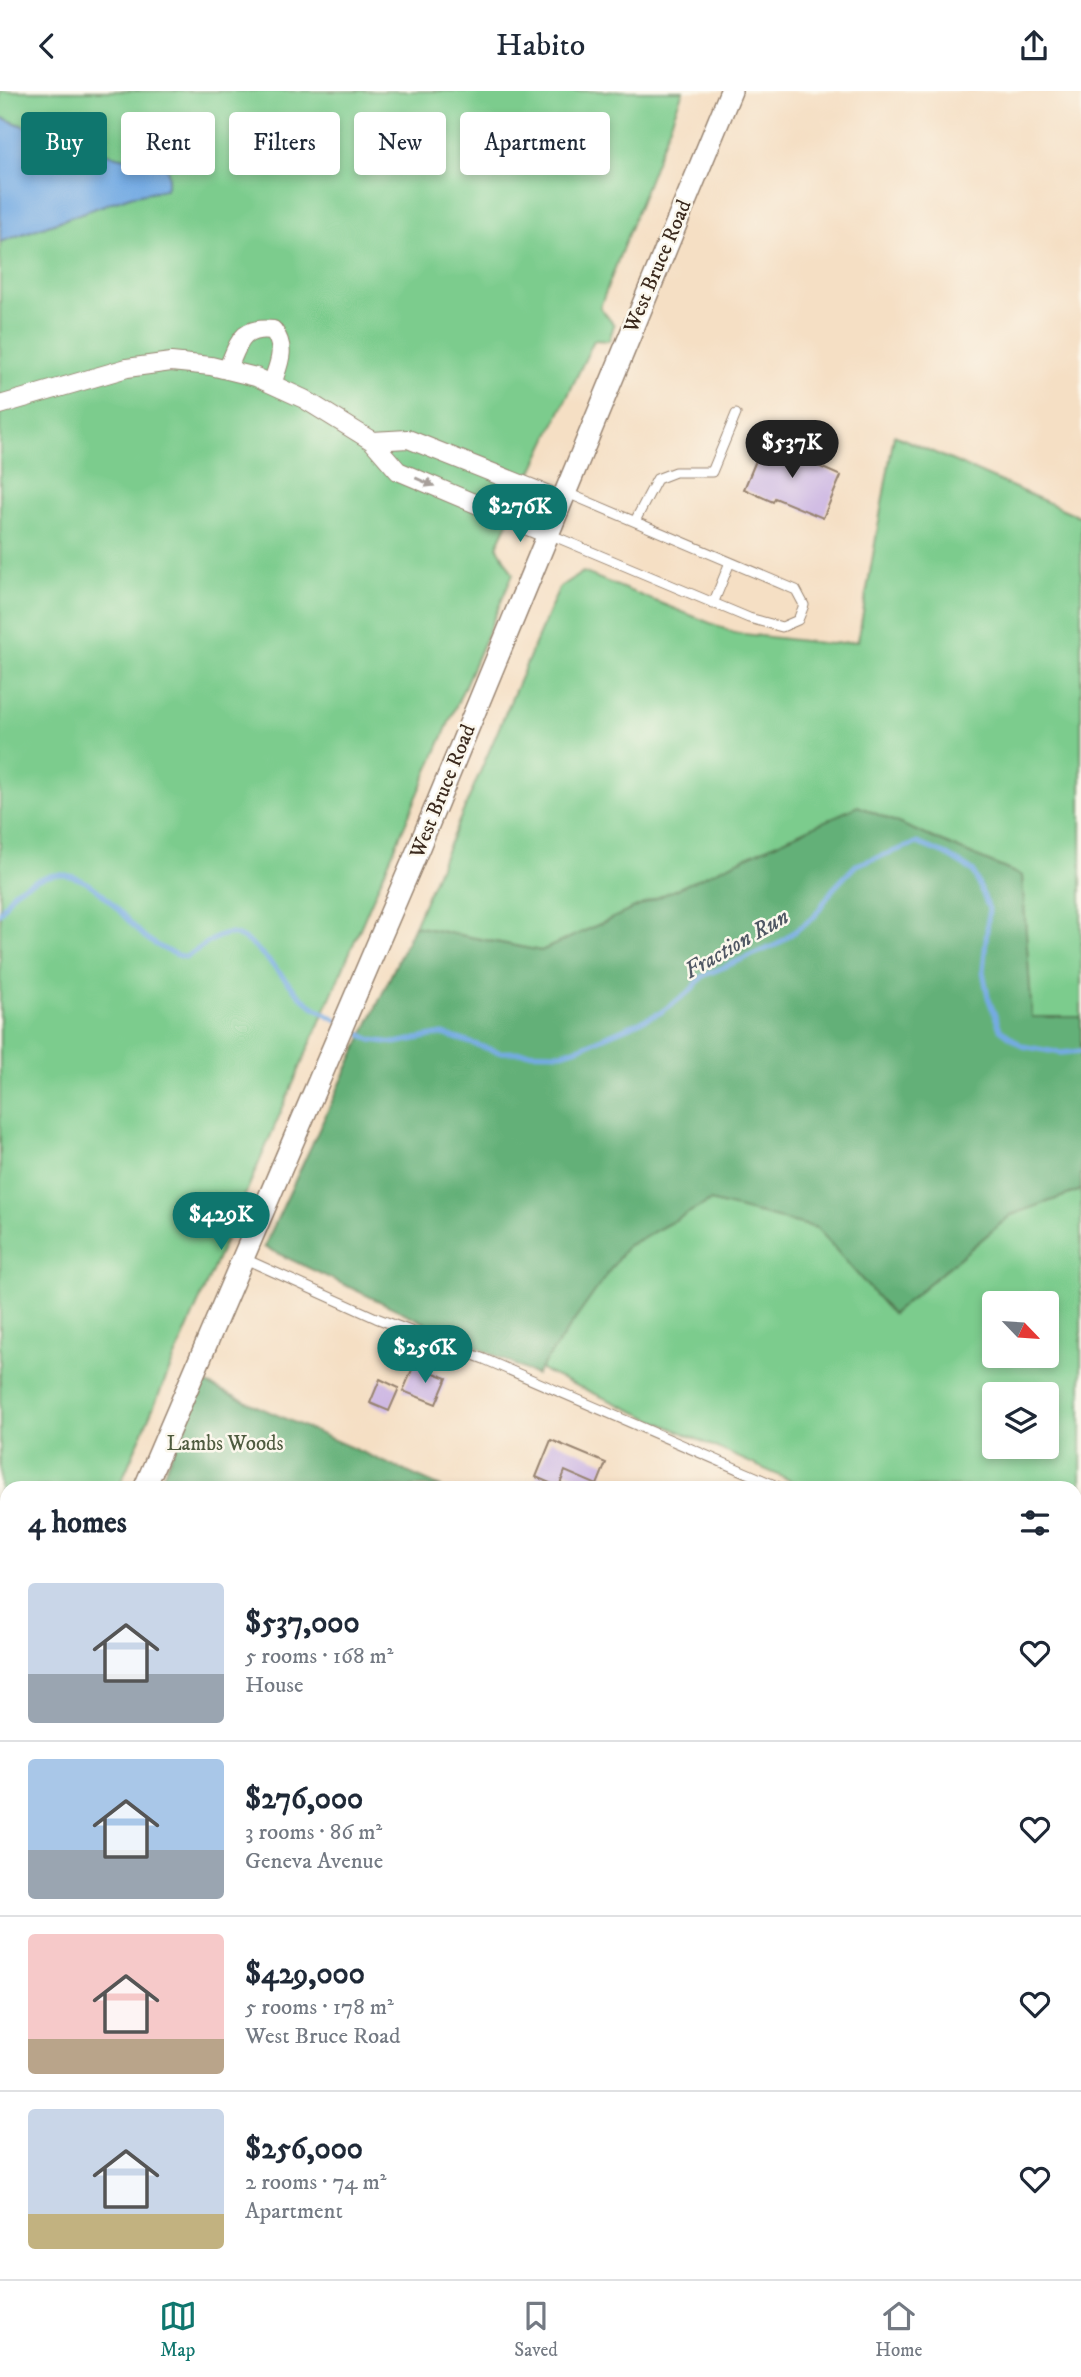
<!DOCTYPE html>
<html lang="en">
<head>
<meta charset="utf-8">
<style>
	:root { --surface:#fff; --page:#f2f2f3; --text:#1f2937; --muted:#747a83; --line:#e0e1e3; --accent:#0f766e }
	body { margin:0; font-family:"IM FELL DW Pica",serif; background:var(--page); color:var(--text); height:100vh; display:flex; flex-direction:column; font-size:26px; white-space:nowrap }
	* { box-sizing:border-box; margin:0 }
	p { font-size:23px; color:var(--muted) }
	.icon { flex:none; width:38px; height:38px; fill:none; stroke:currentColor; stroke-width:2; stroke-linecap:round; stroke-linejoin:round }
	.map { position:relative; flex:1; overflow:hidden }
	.details { position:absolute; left:0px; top:1390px; width:1082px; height:800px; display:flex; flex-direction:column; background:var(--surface); border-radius:21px 21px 0 0; box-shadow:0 4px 10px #0003 }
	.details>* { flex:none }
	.banner { position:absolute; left:21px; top:21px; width:700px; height:63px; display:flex; gap:14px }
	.needle { width:46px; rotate:115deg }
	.tools { position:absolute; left:982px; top:1200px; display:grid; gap:14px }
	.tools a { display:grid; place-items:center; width:77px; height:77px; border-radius:7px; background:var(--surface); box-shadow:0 4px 10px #0003; font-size:35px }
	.price { position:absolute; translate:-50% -60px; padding:0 16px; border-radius:24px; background:var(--accent); color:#fff; font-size:23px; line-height:46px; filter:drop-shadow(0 2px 4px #0008) }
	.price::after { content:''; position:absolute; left:50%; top:42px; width:21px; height:16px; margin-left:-10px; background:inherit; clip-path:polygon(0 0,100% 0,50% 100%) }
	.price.on { background:#222; color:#fff }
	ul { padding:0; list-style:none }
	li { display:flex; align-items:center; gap:21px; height:175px; padding:0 28px }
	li+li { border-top:2px solid var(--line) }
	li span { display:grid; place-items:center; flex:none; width:196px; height:140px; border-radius:7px; color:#555 }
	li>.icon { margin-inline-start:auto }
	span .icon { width:84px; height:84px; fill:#fffc; stroke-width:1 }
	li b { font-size:30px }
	h2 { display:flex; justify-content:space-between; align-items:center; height:84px; padding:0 28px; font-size:30px }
	.tag { padding:0 24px; border-radius:7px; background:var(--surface); box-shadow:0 4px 10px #0003; font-size:24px; line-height:63px }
	.tag.on { background:var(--accent); color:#fff }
	header { display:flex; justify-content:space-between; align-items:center; height:91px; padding:0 28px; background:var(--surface); font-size:32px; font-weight:600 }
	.tab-bar { display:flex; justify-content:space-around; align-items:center; height:98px; border-top:2px solid var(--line); background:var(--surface); font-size:19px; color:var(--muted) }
	.tab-bar a { display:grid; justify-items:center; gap:4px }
	.tab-bar .on { color:var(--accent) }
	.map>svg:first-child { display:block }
	.green { fill:#7bcc8d; stroke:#5b7b56; stroke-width:2; fill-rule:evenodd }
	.forest { fill:#64b078; stroke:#506d4b; stroke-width:2 }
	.water { fill:#75abe3; stroke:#586a80; stroke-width:2 }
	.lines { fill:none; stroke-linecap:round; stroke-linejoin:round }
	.stream { stroke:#75abe3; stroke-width:5 }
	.building { fill:#cdb7e3 }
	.service-casing { stroke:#988471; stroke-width:11 }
	.minor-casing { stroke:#988471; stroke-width:20 }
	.tertiary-casing { stroke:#988471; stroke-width:24 }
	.service { stroke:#fff; stroke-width:9 }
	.minor { stroke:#fff; stroke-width:18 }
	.tertiary { stroke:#fff; stroke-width:21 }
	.oneway { fill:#a79f9a }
	.labels { text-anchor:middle; stroke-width:5; stroke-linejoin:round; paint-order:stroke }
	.street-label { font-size:21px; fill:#3b2a1e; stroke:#fbf7ec }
	.park-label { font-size:21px; fill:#4e5b3f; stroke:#fbf7ec }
	.water-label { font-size:23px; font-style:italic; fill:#4f5763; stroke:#fbf7ec }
</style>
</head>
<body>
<header><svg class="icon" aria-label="back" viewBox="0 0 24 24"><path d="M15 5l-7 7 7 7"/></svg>Habito<svg class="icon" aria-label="share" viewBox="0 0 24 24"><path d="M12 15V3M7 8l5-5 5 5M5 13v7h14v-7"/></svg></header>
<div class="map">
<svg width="1081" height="2188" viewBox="0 0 1081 2188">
	<rect width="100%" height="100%" fill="#fbf7ec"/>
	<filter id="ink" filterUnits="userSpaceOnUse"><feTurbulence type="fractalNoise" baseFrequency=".0143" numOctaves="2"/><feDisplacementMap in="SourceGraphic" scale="14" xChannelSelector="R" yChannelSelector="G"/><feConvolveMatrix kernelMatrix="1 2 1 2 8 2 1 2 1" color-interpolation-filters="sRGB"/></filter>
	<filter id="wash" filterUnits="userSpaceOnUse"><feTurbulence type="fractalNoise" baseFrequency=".00686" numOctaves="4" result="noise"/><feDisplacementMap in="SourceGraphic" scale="28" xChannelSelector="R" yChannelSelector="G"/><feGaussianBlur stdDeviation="1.57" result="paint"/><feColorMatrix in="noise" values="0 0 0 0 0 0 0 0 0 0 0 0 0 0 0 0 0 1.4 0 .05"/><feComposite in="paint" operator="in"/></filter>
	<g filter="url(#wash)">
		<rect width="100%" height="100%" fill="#f5dfc4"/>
		<path class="green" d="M 0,0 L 683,0 L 600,216 L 614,234 L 609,250 L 594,249 L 497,455 L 513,483 L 119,1396 L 7,1396 L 7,1638 L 0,1630 Z
			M 894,344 L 1081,426 L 1081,926 L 1032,927 L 1022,785 L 858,715 L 541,860 L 414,835 L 559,497 L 583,481 L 735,542 L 830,553 L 858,550 Z
			M 1081,1099 L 1081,1519 L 1075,1516 L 1074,1396 L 805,1396 L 539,1278 L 627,1155 L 710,1110 L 817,1137 L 892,1223 L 1011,1124 ZM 994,1213 L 1046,1213 L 1046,1265 L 994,1265 ZM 994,1304 L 1046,1304 L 1046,1356 L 994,1356 Z"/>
		<path class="forest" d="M 858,715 L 1022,785 L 1032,926 L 1081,926 L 1081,1099 L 1011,1124 L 892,1223 L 817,1137 L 710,1110 L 627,1155 L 536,1284 L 264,1156 L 414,835 L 541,860 Z
			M 202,1291 L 441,1396 L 158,1396 Z
			M 1075,1675 L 1081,1678 L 1081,1760 L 1075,1774 Z
			M 7,1756 L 7,2182 L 893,2182 L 890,2188 L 0,2188 L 0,1772 Z"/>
		<path class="water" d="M 0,26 L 81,57 L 167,76 L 169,86 L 166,98 L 130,105 L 0,151 Z"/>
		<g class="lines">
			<path class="stream" d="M 0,822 C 14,798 14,798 39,788 C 86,768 116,821 146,847 C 157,855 172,863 185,866 C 199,859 213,845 228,843 C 251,840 288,896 306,910 C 315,918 328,924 339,930
				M 347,935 L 371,949 L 395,952 L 443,943 L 499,961 L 562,962 L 581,956 L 660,922 L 690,900 L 703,885 L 778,853 L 814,826 L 833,798 L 856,774 L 917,752 L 947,764 L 973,780 L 989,818 L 983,880 L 988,906 L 1000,938 L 1022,955 L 1061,962 L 1081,960"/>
		</g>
		<g id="blocks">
			<path class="building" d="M 765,348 L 795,360 L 793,364 L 841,385 L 823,427 L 775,407 L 773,411 L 744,398 Z
				M 414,1274 L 447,1287 L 436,1313 L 403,1300 Z
				M 380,1288 L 399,1297 L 389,1320 L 370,1312 Z
				M 551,1349 L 606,1372 L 597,1394 L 565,1380 L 559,1396 L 536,1386 Z"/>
		</g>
	</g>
	<g filter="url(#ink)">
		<use href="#blocks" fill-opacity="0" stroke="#988471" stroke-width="2"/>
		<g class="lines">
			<defs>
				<path id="service" d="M 635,430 L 657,388 L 675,381 L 712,381 L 736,323
					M 549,443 L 749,527 L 782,536 L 798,529 L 804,514 L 796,499 L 565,401
					M 713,513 L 730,471
					M 243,1167 L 376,1227 L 484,1268 L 779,1396"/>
				<path id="minor" d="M 227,279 C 239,253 240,235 273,239 C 287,258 279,272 272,293
					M 0,314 L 127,277 L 171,271 L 211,275 L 256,286 L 304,308 L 372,350 L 398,380 L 547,443
					M 372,350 L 408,348 L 561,409
					M 1074,2055 L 1081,2039
					M 1074,2102 L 1081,2087
					M 1018,2188 L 1021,2182
					M 1038,2188 L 1040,2182"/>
				<path id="tertiary" d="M 145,1396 L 419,756 L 731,0
					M 0,1743 L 7,1726"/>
			</defs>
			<use href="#service" class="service-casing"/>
			<use href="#minor" class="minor-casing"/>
			<use href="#tertiary" class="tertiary-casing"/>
			<use href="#service" class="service"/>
			<use href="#minor" class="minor"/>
			<use href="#tertiary" class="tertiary"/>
		</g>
		<defs><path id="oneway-solid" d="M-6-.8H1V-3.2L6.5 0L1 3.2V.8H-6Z" transform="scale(1.75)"/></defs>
		<use class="oneway" href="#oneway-solid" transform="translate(425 391) rotate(23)"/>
	</g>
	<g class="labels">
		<g class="street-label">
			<text transform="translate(657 175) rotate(-67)" y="7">West Bruce Road</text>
			<text transform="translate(442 700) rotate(-68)" y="7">West Bruce Road</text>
		</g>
		<g class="park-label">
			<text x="225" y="1359">Lambs Woods</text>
		</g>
		<g class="water-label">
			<text transform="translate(736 852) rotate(-30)" y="8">Fraction Run</text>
		</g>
	</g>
</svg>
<div class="tools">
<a><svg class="needle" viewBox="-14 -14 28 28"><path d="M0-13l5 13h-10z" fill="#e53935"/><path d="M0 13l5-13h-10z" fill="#747a83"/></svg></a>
<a><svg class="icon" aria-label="layers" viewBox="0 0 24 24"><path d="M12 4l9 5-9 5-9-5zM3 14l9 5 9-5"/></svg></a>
</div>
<b class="price on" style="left:792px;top:389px">$537K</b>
<b class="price" style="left:520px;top:453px">$276K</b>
<b class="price" style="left:221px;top:1161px">$429K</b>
<b class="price" style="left:425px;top:1294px">$256K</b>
<div class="banner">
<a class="tag on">Buy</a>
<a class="tag">Rent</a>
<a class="tag">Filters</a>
<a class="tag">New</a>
<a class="tag">Apartment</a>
</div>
<section class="details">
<h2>4 homes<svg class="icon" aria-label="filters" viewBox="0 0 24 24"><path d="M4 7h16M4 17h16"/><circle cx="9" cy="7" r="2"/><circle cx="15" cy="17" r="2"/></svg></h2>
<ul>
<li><span style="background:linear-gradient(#c9d6e8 65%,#9aa5b1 0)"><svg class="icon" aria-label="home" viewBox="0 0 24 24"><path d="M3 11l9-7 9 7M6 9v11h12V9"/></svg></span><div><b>$537,000</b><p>5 rooms · 168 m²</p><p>House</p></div><svg class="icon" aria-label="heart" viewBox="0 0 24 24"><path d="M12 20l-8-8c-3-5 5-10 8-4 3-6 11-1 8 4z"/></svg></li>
<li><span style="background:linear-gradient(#a9c7e8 65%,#9aa5b1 0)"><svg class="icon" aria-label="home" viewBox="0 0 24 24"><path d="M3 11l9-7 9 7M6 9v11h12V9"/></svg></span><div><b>$276,000</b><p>3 rooms · 86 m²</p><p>Geneva Avenue</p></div><svg class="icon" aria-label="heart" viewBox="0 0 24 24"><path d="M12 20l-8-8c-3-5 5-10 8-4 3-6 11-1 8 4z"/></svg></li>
<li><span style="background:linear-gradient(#f6c9c9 75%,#b9a48a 0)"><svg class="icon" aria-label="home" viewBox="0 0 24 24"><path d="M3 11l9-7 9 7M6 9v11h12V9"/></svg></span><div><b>$429,000</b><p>5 rooms · 178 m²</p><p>West Bruce Road</p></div><svg class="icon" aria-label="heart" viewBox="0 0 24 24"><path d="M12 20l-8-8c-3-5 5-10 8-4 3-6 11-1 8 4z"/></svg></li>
<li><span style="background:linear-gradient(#c9d6e8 75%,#c2b280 0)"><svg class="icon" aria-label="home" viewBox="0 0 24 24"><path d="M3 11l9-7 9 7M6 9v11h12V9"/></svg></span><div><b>$256,000</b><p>2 rooms · 74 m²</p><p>Apartment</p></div><svg class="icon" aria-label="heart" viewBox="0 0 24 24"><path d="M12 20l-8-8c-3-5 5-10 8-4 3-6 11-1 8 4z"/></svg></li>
</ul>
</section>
</div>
<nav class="tab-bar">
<a class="on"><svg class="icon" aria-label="map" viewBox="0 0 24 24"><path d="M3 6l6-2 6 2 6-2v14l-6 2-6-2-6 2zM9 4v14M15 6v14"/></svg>Map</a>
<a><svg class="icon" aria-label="saved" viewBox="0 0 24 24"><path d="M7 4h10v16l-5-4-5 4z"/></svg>Saved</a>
<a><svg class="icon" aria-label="home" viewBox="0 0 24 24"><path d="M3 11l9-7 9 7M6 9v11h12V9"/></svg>Home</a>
</nav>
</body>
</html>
